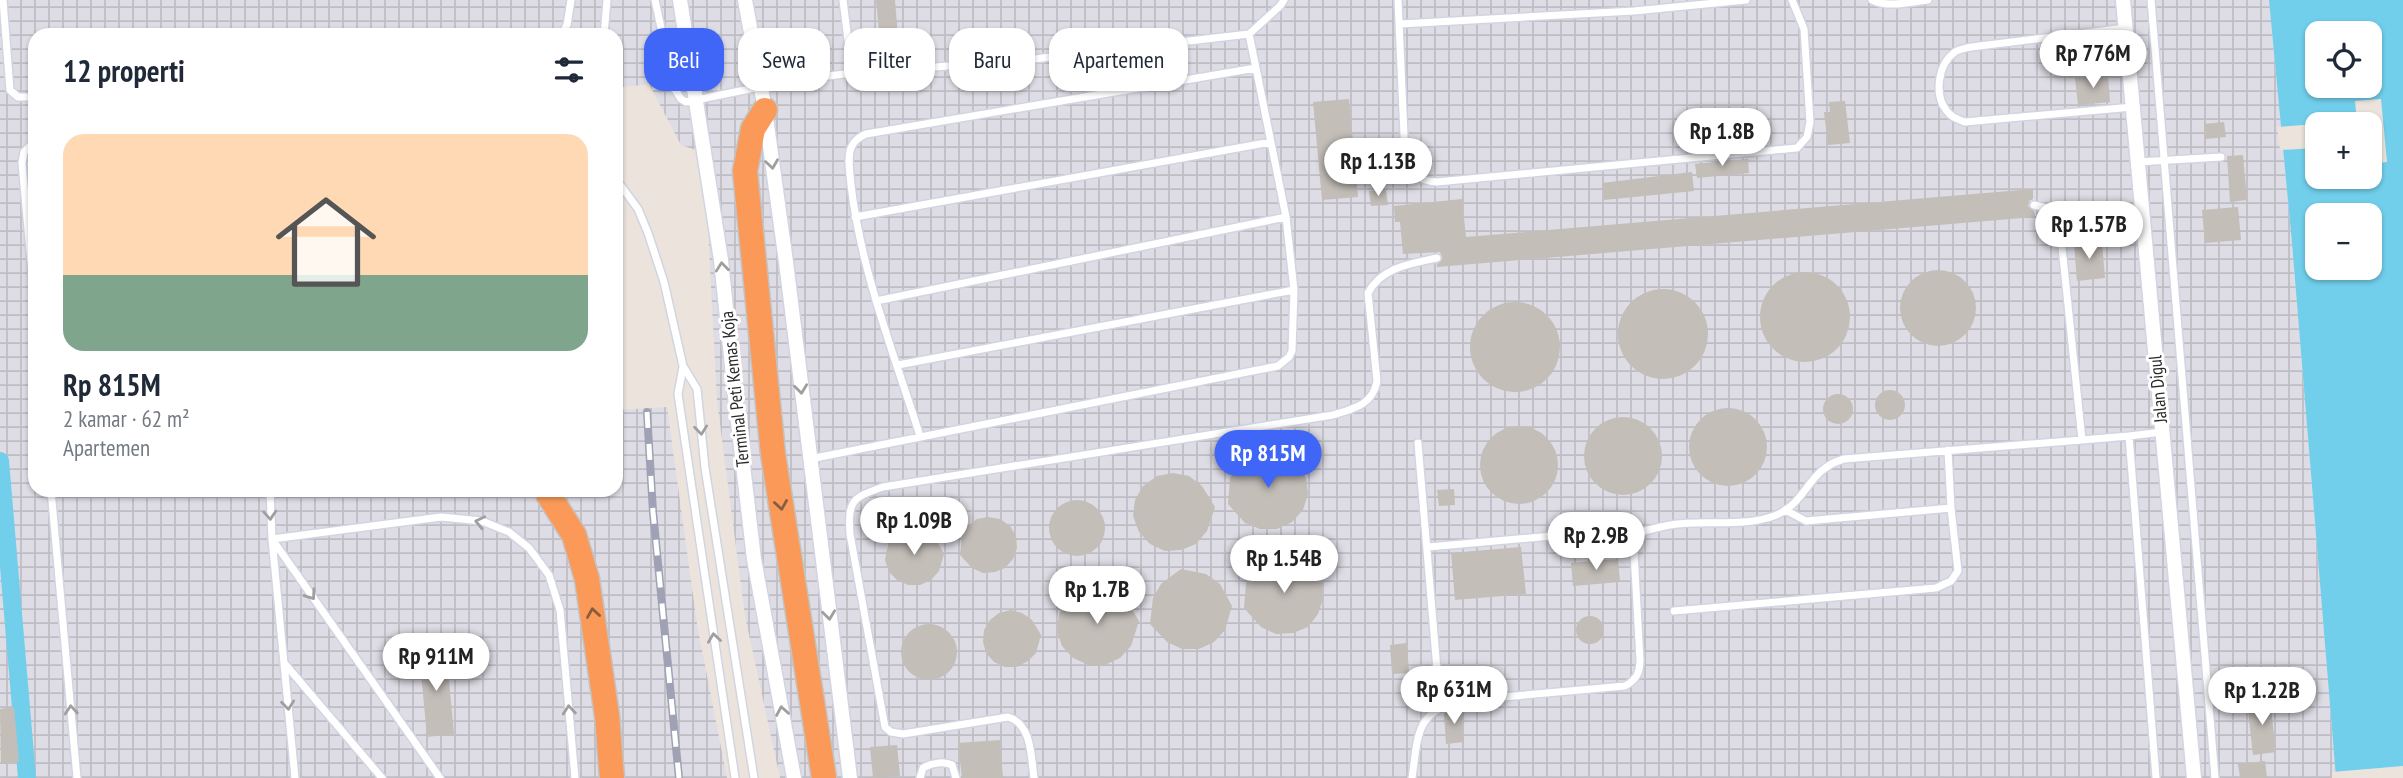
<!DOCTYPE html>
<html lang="id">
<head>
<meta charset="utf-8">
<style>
	:root { --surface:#fff; --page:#f2f2f3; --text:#1f2937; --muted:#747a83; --accent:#3f66f6 }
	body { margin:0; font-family:"PT Sans Narrow",sans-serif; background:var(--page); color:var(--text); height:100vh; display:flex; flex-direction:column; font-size:26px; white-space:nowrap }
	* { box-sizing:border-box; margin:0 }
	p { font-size:23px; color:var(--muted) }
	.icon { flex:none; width:38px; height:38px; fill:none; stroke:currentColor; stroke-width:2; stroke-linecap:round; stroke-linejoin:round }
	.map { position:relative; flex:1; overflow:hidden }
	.details { position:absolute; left:28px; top:28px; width:595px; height:469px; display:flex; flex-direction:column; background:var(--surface); border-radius:21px; box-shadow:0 2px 5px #0004 }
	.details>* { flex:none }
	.top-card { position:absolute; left:644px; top:28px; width:665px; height:63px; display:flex; gap:14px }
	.buttons { position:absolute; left:2305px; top:21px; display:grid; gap:14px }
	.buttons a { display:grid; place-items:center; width:77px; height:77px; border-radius:14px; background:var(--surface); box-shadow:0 2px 5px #0004; font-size:35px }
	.price { position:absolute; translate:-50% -60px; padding:0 16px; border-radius:24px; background:#fff; color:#222; font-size:23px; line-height:46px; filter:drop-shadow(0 2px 4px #0008) }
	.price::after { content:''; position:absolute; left:50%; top:42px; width:21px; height:16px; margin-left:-10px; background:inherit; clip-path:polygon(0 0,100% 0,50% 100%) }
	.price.current { background:var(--accent); color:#fff }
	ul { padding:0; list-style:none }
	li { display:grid; align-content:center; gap:14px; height:371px; padding:0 35px }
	li span { display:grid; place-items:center; height:217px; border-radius:21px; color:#555 }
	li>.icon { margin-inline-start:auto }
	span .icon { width:126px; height:126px; fill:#fffc; stroke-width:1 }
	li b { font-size:30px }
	h2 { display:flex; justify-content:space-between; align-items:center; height:84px; padding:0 35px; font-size:30px }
	.tag { padding:0 24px; border-radius:21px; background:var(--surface); box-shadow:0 2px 5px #0004; font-size:24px; line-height:63px }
	.tag.current { background:var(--accent); color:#fff }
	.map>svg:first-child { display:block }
	.industrial { fill:url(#industrial-grid) }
	.water { fill:#71cfec; fill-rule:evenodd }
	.pier { fill:#ece4dc }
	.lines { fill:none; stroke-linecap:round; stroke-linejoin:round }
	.canal { stroke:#71cfec; stroke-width:18 }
	.building { fill:#c4beb9 }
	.lane-casing { stroke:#d1d5e2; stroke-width:10 }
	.street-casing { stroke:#d1d5e2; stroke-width:17 }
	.highway-casing { stroke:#c3c3c3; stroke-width:27 }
	.lane { stroke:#fff; stroke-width:7 }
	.street { stroke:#fff; stroke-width:14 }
	.highway { stroke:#fb9a58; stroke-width:24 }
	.rail-casing { stroke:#9fa2b4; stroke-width:8 }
	.rail { stroke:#fff; stroke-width:5; stroke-dasharray:16; stroke-linecap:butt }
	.oneway { stroke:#9f9f9f }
	.oneway2 { stroke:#885c3f }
	.labels { text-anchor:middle; stroke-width:6; stroke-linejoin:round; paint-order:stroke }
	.street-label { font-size:18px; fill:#2a2a2a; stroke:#fff }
</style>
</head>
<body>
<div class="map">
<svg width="2403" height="778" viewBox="0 0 2403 778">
	<defs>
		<pattern id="industrial-grid" width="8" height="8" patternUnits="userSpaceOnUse" patternTransform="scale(1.75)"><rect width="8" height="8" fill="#dedce4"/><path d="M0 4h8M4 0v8" fill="none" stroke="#bfbdc4"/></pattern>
	</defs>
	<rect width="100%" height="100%" fill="#ece4dc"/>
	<path class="industrial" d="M 0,0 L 2269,0 L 2292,243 L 2336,778 L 780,778 L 745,616 L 717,401 L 704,153 L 681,145 L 649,84 L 616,88 L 616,35 L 35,35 L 35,490 L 616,490 L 616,410 L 667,407 L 697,624 L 727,778 L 0,778 Z"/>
	<path class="water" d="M 2269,0 L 2403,0 L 2403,778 L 2336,778 L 2292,243 ZM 2317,33 L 2370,33 L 2370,86 L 2317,86 ZM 2317,124 L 2370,124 L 2370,177 L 2317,177 ZM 2317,215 L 2370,215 L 2370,268 L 2317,268 Z"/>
	<path class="pier" d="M 2381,99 L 2387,162 L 2370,164 L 2370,124 L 2319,124 L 2357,122 L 2355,101 Z
		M 2317,124 L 2317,148 L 2280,150 L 2277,127 Z
		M 2403,766 L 2403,778 L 2332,778 L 2332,772 Z"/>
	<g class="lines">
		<path class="canal" d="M 0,461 L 27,778"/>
	</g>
	<path class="building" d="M 876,0 L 895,0 L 899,50 L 881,51 Z
		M 2108,75 L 2110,102 L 2078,105 L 2075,78 Z
		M 1349,99 L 1358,197 L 1322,200 L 1313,102 Z
		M 1845,101 L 1850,143 L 1828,145 L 1824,112 L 1830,112 L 1829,102 Z
		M 2224,122 L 2226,137 L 2205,139 L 2204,124 Z
		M 2243,155 L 2247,200 L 2230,202 L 2227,156 Z
		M 1748,159 L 1749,173 L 1697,178 L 1695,164 Z
		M 1692,172 L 1694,191 L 1604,200 L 1602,183 Z
		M 2033,189 L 2033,199 L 2029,201 L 2028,206 L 2034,211 L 2035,217 L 1437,267 L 1437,264 L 1443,259 L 1440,252 L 1403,254 L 1400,222 L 1395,222 L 1394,206 L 1462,199 L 1466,237 Z
		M 1386,190 L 1388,205 L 1371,206 L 1369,191 Z
		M 2238,207 L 2241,240 L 2205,243 L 2202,210 Z
		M 2102,242 L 2105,278 L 2077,281 L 2074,244 Z
		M1900 308a38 38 0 1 1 76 0a38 38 0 1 1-76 0Z
		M1760 317a45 45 0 1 1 90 0a45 45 0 1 1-90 0Z
		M1618 334a45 45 0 1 1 90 0a45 45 0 1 1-90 0Z
		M1470 347a45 45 0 1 1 90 0a45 45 0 1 1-90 0Z
		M1875 405a15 15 0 1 1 30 0a15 15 0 1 1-30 0Z
		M1823 409a15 15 0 1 1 30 0a15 15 0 1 1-30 0Z
		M1689 447a39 39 0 1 1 78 0a39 39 0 1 1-78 0Z
		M1584 456a39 39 0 1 1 78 0a39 39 0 1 1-78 0Z
		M1480 465a39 39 0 1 1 78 0a39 39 0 1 1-78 0Z
		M 1268,451 L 1284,454 L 1297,464 L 1306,478 L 1308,494 L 1303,510 L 1292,522 L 1277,529 L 1260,529 L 1245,523 L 1228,504 L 1230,478 L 1238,464 L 1252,454 Z
		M 1173,473 L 1189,476 L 1202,486 L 1215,507 L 1207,531 L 1196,544 L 1181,550 L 1165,551 L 1150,544 L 1139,532 L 1133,516 L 1135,500 L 1143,486 L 1157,476 Z
		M 1454,489 L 1455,505 L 1439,506 L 1437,490 Z
		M1049 528a28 28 0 1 1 56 0a28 28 0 1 1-56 0Z
		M 988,517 L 1000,519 L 1010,526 L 1016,536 L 1017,548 L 1013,559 L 1005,568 L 995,572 L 983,573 L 972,568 L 960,555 L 962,536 L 968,526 L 977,519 Z
		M 914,529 L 925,531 L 935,538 L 944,554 L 939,571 L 931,580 L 920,585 L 908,585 L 897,580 L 889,572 L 885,560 L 887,549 L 893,539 L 902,532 Z
		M 1521,547 L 1526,594 L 1455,600 L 1451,553 Z
		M 1284,555 L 1300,559 L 1313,568 L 1322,583 L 1323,599 L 1318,614 L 1308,627 L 1293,633 L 1276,634 L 1261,627 L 1244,608 L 1246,583 L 1254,569 L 1268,559 Z
		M 1618,559 L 1620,582 L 1573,586 L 1571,563 Z
		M 1181,569 L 1206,574 L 1220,584 L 1232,606 L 1225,630 L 1214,642 L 1199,649 L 1182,649 L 1167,642 L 1150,624 L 1153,598 L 1161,584 Z
		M 1097,587 L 1112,590 L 1126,600 L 1139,621 L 1131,646 L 1120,658 L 1105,665 L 1089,665 L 1073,658 L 1062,646 L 1057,631 L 1059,614 L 1067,600 L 1080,590 Z
		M 1011,610 L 1022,613 L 1032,620 L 1041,635 L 1036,653 L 1028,661 L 1017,667 L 1005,667 L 994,662 L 986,653 L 983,642 L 984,630 L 990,620 L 999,613 Z
		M1576 630a14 14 0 1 1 28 0a14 14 0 1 1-28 0Z
		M901 652a28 28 0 1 1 56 0a28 28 0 1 1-56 0Z
		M 1407,643 L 1409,673 L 1392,674 L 1390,645 Z
		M 446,648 L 454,734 L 427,737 L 419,651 Z
		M 2270,699 L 2276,752 L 2253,755 L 2247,702 Z
		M 14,707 L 19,762 L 1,764 L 0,709 Z
		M 1455,708 L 1461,708 L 1464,742 L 1446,744 L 1444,713 Z
		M 1000,740 L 1003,778 L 962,778 L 958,743 Z
		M 897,745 L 900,776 L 873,778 L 870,747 Z
		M 2265,761 L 2267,778 L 2240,778 L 2238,764 Z"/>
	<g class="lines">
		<defs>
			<path id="lane" d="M 3,0 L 10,90 L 18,97 L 35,97
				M 655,0 L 674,88 L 681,99 L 686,102 L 789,81 L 852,73 L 1017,61 L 1249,34 L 1280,6 L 1284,0
				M 843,0 L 852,73
				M 1398,0 L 1405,157 C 1411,174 1419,181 1437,182 L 1797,148 L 1807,137 L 1810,122 L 1804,29 L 1792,0
				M 1872,0 C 1888,8 1911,2 1928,0
				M 2151,0 L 2215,778
				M 1400,24 L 1634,11 L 1746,0
				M 2126,28 L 1971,47 C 1966,48 1959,49 1955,52 C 1938,64 1934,94 1946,110 C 1951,117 1957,119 1965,122 L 2133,107
				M 1249,34 L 1256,68
				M 561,35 L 567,25 L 571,0
				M 604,35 L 607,0
				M 35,141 L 24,152 L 22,163 L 35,307
				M 2138,162 L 2221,157
				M 616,179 L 638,209 L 648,233 L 664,282 L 683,366 L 697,389 L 705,468 L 754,778
				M 855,217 L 1271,142
				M 876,301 L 1286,217
				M 898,365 L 1294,290
				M 683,367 L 678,394 L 735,778
				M 2129,436 L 2162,432
				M 2082,440 L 2129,436 L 2156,778
				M 1418,443 L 1440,706
				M 810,459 L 1278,366 L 1289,357 L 1292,351 L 1294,290 L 1286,217 L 1256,68 L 866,134 C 860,137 854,140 851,148 C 847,158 850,173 851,185 C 861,271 894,354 920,436
				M 51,490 L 77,778
				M 270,490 L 272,539 L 295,778
				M 1785,510 L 1806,521 L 1951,508 L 1948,450
				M 272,539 L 441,517 L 482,521 L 509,532 L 529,548 L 549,575 L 560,610 L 575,778
				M 272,539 L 440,778
				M 1428,547 L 1575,534 L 1633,534
				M 1674,611 L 1936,588 L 1951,581 L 1958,571 L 1951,508
				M 285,664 L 382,778
				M 920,778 L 923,768 C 931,763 944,761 952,765 L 956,778
				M 1034,778 C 1031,757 1032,724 1008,717 L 903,734 L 891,732 L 885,727 L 850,534 C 848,500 852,498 883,487 L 1333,415 C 1353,409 1373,405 1377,381 L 1368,293 C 1382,267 1410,264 1437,258
				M 1412,778 C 1418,739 1414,713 1458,701 L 1625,686 C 1636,680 1640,673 1640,660 L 1633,534 C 1645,531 1658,527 1670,525 C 1704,519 1740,528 1774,516 C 1807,504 1807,469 1844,459 L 2082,440 L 2060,228 L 2050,209 L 2034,205"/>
			<path id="street" d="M 680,0 L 721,260 L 736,405 L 754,559 L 794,778
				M 745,0 L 765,110 L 786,262 L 850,778
				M 2123,0 L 2194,778"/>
			<path id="highway" d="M 765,110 L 753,129 L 745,171 L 773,454 L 824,778
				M 548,494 L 574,535 L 587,579 L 607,716 L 612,778"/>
		</defs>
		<use href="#lane" class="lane-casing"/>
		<use href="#street" class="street-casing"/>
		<use href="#highway" class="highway-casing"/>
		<use href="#lane" class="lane"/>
		<use href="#street" class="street"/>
		<use href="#highway" class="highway"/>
		<defs>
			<path id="rail" d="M 647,412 L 653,512 L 679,778"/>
		</defs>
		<use href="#rail" class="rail-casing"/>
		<use href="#rail" class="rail"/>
	</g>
	<defs><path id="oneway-chevron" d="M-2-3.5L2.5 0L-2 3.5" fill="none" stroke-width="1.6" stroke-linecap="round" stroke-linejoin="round" transform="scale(1.75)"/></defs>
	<g class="oneway">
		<use href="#oneway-chevron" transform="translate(772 164) rotate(82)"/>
		<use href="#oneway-chevron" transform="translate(722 267) rotate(-96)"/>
		<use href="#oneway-chevron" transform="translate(801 389) rotate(83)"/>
		<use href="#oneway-chevron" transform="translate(701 430) rotate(84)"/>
		<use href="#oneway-chevron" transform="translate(270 515) rotate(86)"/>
		<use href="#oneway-chevron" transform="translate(480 522) rotate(-167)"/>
		<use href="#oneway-chevron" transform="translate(311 595) rotate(55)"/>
		<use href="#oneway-chevron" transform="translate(829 615) rotate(83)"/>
		<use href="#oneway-chevron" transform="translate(714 638) rotate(-98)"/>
		<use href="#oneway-chevron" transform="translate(288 705) rotate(84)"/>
		<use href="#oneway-chevron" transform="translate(71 710) rotate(-95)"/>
		<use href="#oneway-chevron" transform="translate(569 710) rotate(-95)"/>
		<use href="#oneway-chevron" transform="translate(782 711) rotate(-100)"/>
	</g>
	<g class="oneway2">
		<use href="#oneway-chevron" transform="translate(781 505) rotate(81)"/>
		<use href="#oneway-chevron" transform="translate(593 613) rotate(-99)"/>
	</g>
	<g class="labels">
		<g class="street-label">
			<text transform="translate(735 389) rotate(-96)" y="6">Terminal Peti Kemas Koja</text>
			<text transform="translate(2158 389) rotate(-95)" y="6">Jalan Digul</text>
		</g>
	</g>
</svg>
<div class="buttons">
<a><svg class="icon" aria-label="locate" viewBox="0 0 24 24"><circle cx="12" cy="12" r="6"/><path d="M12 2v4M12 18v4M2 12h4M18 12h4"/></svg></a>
<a>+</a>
<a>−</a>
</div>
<b class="price" style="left:2093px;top:90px">Rp 776M</b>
<b class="price" style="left:1722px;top:168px">Rp 1.8B</b>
<b class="price" style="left:1378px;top:198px">Rp 1.13B</b>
<b class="price" style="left:2089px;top:261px">Rp 1.57B</b>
<b class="price current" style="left:1268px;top:490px">Rp 815M</b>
<b class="price" style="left:914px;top:557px">Rp 1.09B</b>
<b class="price" style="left:1596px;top:572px">Rp 2.9B</b>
<b class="price" style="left:1284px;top:595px">Rp 1.54B</b>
<b class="price" style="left:1097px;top:626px">Rp 1.7B</b>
<b class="price" style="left:436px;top:693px">Rp 911M</b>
<b class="price" style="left:1454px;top:726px">Rp 631M</b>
<b class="price" style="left:2262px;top:727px">Rp 1.22B</b>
<div class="top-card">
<a class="tag current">Beli</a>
<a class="tag">Sewa</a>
<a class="tag">Filter</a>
<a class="tag">Baru</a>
<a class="tag">Apartemen</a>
</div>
<section class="details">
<h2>12 properti<svg class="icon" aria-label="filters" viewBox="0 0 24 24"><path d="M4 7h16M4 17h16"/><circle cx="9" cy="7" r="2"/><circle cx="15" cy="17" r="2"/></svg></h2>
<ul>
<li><span style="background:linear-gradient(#ffd9b3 65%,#7fa58c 0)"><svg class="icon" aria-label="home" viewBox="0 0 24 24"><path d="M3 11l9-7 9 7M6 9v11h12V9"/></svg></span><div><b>Rp 815M</b><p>2 kamar · 62 m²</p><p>Apartemen</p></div></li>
</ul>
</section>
</div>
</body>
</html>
